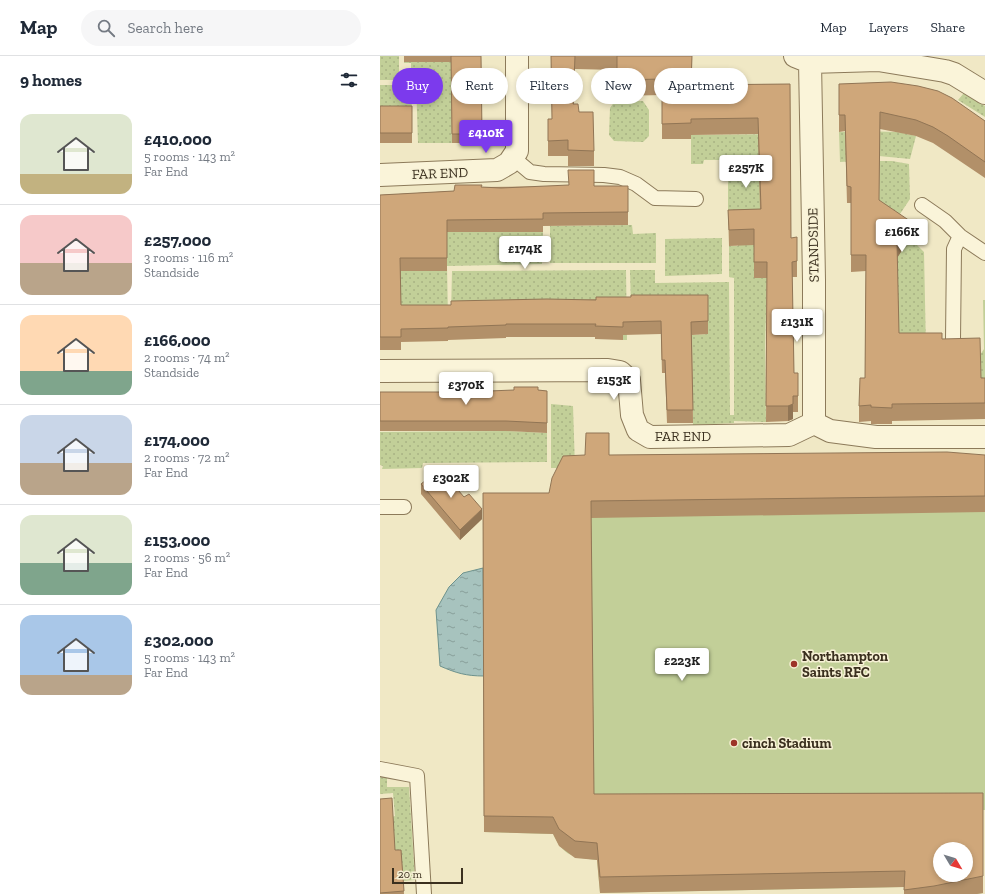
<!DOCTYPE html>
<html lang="en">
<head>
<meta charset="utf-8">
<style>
	:root { --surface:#fff; --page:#f6f6f7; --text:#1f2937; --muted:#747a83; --line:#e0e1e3; --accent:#7c3aed }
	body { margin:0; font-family:"Zilla Slab",serif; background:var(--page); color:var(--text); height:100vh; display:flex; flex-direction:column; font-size:15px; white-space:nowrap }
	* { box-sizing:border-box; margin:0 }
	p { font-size:13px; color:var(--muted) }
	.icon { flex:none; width:22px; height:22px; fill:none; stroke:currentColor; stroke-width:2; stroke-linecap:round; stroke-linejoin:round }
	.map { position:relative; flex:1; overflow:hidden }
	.side { display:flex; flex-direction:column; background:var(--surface); width:380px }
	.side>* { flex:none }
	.top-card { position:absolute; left:12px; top:12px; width:380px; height:36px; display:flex; gap:8px }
	.needle { width:26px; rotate:128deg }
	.controls { position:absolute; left:553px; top:786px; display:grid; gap:8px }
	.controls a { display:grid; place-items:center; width:40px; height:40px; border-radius:50%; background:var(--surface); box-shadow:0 2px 6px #0003; font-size:20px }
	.scale { position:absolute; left:12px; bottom:10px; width:71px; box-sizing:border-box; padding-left:4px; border:2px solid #3b301f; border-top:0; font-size:11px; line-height:14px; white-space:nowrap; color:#3b301f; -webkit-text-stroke:3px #f7f1d5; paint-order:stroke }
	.price { position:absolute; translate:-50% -34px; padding:0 9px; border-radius:4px; background:#fff; color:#222; font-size:13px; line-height:26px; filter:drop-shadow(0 1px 2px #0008) }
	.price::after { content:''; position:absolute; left:50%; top:24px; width:12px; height:9px; margin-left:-6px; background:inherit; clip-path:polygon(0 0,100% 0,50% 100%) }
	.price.selected { background:var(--accent); color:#fff }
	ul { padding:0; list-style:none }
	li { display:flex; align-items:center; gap:12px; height:100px; padding:0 20px }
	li+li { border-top:1px solid var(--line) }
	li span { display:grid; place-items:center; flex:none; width:112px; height:80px; border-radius:12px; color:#555 }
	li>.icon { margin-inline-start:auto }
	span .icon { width:48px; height:48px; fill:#fffc; stroke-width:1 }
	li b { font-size:17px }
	h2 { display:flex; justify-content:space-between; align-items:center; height:48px; padding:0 20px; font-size:17px }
	.tag { padding:0 14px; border-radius:18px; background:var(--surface); box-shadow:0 2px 6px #0003; font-size:14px; line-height:36px }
	.tag.selected { background:var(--accent); color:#fff }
	header { display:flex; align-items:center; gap:24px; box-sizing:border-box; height:56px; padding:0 20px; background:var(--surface); border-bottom:1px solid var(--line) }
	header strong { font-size:19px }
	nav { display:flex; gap:22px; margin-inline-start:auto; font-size:14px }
	.search { width:280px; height:36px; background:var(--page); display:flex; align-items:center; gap:10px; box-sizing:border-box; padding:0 14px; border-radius:22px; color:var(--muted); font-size:15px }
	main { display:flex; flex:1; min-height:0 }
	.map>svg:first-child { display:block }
	.green { fill:url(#green-dots) }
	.pitch { fill:#c2cf98; fill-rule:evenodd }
	.water { fill:url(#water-ripples); stroke:#6d928d }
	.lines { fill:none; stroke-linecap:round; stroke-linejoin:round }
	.service-casing { stroke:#8c7a5a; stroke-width:16 }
	.minor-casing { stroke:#8c7a5a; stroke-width:24 }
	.service { stroke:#faf4d9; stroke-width:14 }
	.minor { stroke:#faf4d9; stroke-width:22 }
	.wall { fill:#b29069 }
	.shaded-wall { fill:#917555 }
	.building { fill:#cfa77a; stroke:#917555; fill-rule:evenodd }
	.poi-dot { fill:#9d3428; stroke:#f7f1d5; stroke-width:1.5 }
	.labels { text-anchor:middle; stroke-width:3; stroke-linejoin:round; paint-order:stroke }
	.street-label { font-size:14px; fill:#3b301f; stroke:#f7f1d5 }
	.poi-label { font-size:14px; font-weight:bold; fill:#3b301f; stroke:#f7f1d5; text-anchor:start }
</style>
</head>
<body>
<header>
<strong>Map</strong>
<div class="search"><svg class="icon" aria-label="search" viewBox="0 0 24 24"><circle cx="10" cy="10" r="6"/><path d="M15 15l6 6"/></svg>Search here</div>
<nav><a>Map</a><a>Layers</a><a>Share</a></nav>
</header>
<main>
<section class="side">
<h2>9 homes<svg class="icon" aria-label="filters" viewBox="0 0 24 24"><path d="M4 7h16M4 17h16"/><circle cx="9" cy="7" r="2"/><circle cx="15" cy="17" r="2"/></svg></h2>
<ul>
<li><span style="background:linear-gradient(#dfe7d0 75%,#c2b280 0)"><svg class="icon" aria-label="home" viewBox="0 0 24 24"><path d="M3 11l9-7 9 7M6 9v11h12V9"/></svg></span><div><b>£410,000</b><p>5 rooms · 143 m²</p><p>Far End</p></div></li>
<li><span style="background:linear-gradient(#f6c9c9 60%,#b9a48a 0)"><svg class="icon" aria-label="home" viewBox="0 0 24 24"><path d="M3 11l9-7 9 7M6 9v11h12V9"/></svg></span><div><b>£257,000</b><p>3 rooms · 116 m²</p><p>Standside</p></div></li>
<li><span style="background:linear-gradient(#ffd9b3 70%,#7fa58c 0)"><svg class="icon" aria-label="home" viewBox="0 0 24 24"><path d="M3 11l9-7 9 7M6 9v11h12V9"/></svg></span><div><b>£166,000</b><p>2 rooms · 74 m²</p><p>Standside</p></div></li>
<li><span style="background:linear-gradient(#c9d6e8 60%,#b9a48a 0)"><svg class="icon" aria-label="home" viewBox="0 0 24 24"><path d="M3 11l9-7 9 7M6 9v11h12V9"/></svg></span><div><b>£174,000</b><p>2 rooms · 72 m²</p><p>Far End</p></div></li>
<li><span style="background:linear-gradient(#dfe7d0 60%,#7fa58c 0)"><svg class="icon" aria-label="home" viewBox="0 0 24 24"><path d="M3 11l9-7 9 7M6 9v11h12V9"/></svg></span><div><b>£153,000</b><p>2 rooms · 56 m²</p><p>Far End</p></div></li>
<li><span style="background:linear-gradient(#a9c7e8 75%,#b9a48a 0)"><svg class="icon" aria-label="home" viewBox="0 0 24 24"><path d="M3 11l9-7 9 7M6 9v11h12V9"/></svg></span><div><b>£302,000</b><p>5 rooms · 143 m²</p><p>Far End</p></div></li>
</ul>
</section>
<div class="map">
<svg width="605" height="838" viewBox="0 0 605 838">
	<defs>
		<pattern id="green-dots" width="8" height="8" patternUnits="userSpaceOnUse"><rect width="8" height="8" fill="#c2cf98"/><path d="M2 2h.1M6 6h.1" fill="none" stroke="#a8b283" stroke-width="1.8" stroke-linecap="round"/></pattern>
		<pattern id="water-ripples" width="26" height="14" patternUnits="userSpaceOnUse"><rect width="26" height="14" fill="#a7c3be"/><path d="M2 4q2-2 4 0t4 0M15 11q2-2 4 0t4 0" fill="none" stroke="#899f9a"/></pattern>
	</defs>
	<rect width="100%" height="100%" fill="#f0e8c5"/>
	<path class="green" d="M 0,0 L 19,0 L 19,24 L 0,24 Z
		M 24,0 L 98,0 L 71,6 L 72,87 L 38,87 L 36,25 L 31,24 L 31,7 L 24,7 Z
		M 0,29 L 31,29 L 32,60 L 0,60 Z
		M 584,37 L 605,50 L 605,61 L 578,44 Z
		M 235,45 L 263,45 L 269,54 L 269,80 L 263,86 L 234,85 L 229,79 L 230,52 Z
		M 479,75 L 518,76 L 536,80 L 530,103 L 499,100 L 478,105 L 460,106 L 459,76 Z
		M 410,78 L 411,108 L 391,108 L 390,104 L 324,104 L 323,108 L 311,108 L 311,79 Z
		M 500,105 L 512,105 L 529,108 L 530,143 L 506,179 L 524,191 L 530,182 L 544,196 L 546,293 L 548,294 L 548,322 L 562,322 L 562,300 L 572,299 L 572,313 L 601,313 L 600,299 L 604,293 L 603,244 L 605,244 L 605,339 L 512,340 L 512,328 L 508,327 L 509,295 L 519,294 L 516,192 L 499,191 L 499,183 L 494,182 L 494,146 L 499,146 Z
		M 348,108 L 379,108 L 381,149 L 375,222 L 387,222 L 385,290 L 386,366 L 354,365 L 354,367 L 313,369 L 312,279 L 328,278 L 251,252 L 250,214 L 275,214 L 275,227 L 349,226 L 350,359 L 354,359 L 354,222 L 349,221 L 349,190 L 358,190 L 357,169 L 348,169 Z
		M 252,169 L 253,178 L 276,177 L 276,207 L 170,207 L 170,170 Z
		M 20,176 L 163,176 L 162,208 L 67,210 L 68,262 L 21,262 Z
		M 342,182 L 342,218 L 285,220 L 285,183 Z
		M 246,214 L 247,284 L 243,284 L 243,254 L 71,258 L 72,215 Z
		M 171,348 L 193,350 L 195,412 L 171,412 Z
		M 126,375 L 167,377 L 167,406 L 43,407 L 42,412 L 2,413 L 3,410 L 0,409 L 0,376 Z
		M 0,721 L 7,722 L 7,731 L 29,731 L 35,824 L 23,825 L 0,801 L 12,761 L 15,760 L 13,737 L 0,738 Z"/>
	<path class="pitch" d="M 605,406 L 605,754 L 603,754 L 603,837 L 597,838 L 525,838 L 525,831 L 220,837 L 217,804 C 193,801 184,801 173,778 L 104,776 L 149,453 ZM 560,793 L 586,793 L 586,819 L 560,819 Z"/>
	<path class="water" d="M 103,512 L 104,620 C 86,620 76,617 60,610 L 56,554 L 69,531 L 83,517 Z"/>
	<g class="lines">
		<defs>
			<path id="service" d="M 132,101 L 150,116 L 164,118 L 224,119 L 240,121 L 256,128 L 275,142 L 316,143
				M 542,149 L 565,165 L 580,180 L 605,197
				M 573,284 L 574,193 L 580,180
				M 0,451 L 24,451
				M 0,713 L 37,720 L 44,838"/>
			<path id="minor" d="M 415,0 L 430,6 L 498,4 L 505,0
				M 498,4 L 565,15 L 574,18 L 605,37
				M 430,6 L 434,224 L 434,367 L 450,375 L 496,381 L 605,381
				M 0,119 L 117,114 L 129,107 L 137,95 L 137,0
				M 0,315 L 228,314 L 240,316 L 249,324 L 252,359 L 258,374 L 270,381 L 409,379 L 434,367"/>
		</defs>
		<use href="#service" class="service-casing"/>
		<use href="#minor" class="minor-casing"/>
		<use href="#service" class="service"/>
		<use href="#minor" class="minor"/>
	</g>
	<path class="wall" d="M 24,0 L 101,0 L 102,87 L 72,87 L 71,6 L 24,6 Z
		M 171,0 L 312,0 L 312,29 L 410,28 L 411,182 L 417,205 L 417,221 L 412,221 L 414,317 L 418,317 L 418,356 L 413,356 L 413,363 L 408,365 L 386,366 L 387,222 L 374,222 L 374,189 L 349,190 L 348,154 L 380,153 L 378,78 L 311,79 L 311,83 L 282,83 L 282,39 L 237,40 L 237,14 L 195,13 L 194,48 L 199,56 L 214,95 L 214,110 L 188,110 L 188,100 L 168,100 L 168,85 L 172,63 Z
		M 459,28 L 605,65 L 605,122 L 568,97 L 553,87 L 536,80 L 500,73 L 499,144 L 530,182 L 517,202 L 519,277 L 562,283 L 601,322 L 605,322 L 605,363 L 512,365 L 512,368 L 491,368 L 491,365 L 479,366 L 479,350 L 485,322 L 486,215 L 471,216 L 471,147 L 467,147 L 465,75 L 459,76 Z
		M 0,50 L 32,50 L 32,87 L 0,87 Z
		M 214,130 L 248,130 L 248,169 L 163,170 L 163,176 L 67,176 L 67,215 L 21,215 L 21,249 L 71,249 L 328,239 L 328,278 L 312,279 L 313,367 L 287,367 L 285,317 L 282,317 L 281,278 L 243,279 L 243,284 L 215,283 L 215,281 L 126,281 L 126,282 L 68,284 L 68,285 L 21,286 L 21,294 L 0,294 L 0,139 L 74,135 L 102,131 Z
		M 158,334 L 167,335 L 167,377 L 126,375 L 0,375 L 0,336 L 84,336 Z
		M 229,399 L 605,399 L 605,456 L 211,462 L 214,738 L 603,737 L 603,837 L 597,838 L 524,838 L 524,831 L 220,837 L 217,804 L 195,802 L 179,790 L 173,778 L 104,776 L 103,437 L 169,437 Z
		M 41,428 L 102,463 L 80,484 L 41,438 Z
		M 0,743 L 15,794 L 21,794 L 24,838 L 0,838 Z"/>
	<path class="shaded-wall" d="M 195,0 L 195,13 L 193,63 L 193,48 Z
		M 530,165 L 530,182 L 517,202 L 517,186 Z
		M 413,340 L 413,363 L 408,365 L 408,350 Z
		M 102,453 L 102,463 L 80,484 L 80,474 Z"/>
	<path class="building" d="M 71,0 L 101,0 L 102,78 L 72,78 Z
		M 171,0 L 195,0 L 193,48 L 198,48 L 199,56 L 213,56 L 214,95 L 188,94 L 188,84 L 168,85 L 168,63 L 172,63 Z
		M 237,0 L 312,0 L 311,29 L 410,28 L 411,182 L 417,181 L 417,205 L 412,206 L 414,317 L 418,317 L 418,340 L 413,340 L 413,348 L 408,350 L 386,350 L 387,206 L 374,206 L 374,173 L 349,174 L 348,154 L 381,153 L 378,62 L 311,63 L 311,67 L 282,68 L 282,23 L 237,24 Z
		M 511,26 L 538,30 L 558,35 L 572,42 L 605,65 L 605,106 L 568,80 L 553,71 L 536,64 L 500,56 L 499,144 L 530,165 L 517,186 L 519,277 L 562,277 L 562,283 L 600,282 L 601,322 L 605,322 L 605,347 L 512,348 L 512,352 L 491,351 L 491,349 L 479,350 L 480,322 L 485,322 L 486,199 L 471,199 L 471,131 L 467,130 L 465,59 L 459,59 L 459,28 Z
		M 0,50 L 32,50 L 32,77 L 0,77 Z
		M 188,114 L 214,114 L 214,130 L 248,130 L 248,156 L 163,157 L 163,163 L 67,164 L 67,202 L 20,202 L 21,249 L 71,249 L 71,245 L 167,243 L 216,244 L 216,241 L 251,241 L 251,239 L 328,239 L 328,265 L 311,266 L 313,354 L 287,354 L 285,304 L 282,304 L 281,265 L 243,266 L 243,271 L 215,270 L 216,268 L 126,268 L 126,269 L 68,271 L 68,272 L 21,273 L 21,281 L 0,281 L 0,139 L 74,135 L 75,129 L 102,129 L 101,131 L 121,132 L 189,129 Z
		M 134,331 L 158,331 L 158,334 L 167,335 L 167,367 L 126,365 L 0,365 L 0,336 L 84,336 L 134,334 Z
		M 206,377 L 229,377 L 229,399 L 567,396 L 605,399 L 605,440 L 211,445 L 214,738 L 603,737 L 603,820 L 554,830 L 524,834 L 525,815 L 220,821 L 217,787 L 195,785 L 179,773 L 173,761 L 104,760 L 103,437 L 169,437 L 172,422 L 183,400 L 205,399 ZM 560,793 L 586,793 L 586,819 L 560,819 Z
		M 60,413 L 84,441 L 89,438 L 102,453 L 80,474 L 41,428 Z
		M 12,742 L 15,794 L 21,794 L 24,835 L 0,837 L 0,743 Z"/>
	<g class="poi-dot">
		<circle cx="414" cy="608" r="4"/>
		<circle cx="354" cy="687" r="4"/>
	</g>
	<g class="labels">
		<g class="street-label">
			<text transform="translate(60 117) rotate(-2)" y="5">FAR END</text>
			<text transform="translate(433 189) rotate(-91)" y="5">STANDSIDE</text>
			<text x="303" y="385">FAR END</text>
		</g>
		<g class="poi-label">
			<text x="422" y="605">Northampton<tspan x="422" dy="16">Saints RFC</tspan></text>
			<text x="362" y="692">cinch Stadium</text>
		</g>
	</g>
</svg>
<div class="controls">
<a><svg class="needle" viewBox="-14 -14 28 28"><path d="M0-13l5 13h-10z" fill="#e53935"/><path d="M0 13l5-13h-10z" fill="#747a83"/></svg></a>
</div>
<div class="scale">20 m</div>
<b class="price selected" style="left:106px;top:98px">£410K</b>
<b class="price" style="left:366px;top:133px">£257K</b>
<b class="price" style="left:522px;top:197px">£166K</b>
<b class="price" style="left:145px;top:214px">£174K</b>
<b class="price" style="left:417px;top:287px">£131K</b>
<b class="price" style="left:234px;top:345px">£153K</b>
<b class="price" style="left:86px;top:350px">£370K</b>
<b class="price" style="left:71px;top:443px">£302K</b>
<b class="price" style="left:302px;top:626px">£223K</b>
<div class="top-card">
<a class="tag selected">Buy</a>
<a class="tag">Rent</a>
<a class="tag">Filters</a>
<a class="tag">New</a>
<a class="tag">Apartment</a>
</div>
</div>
</main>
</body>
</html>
